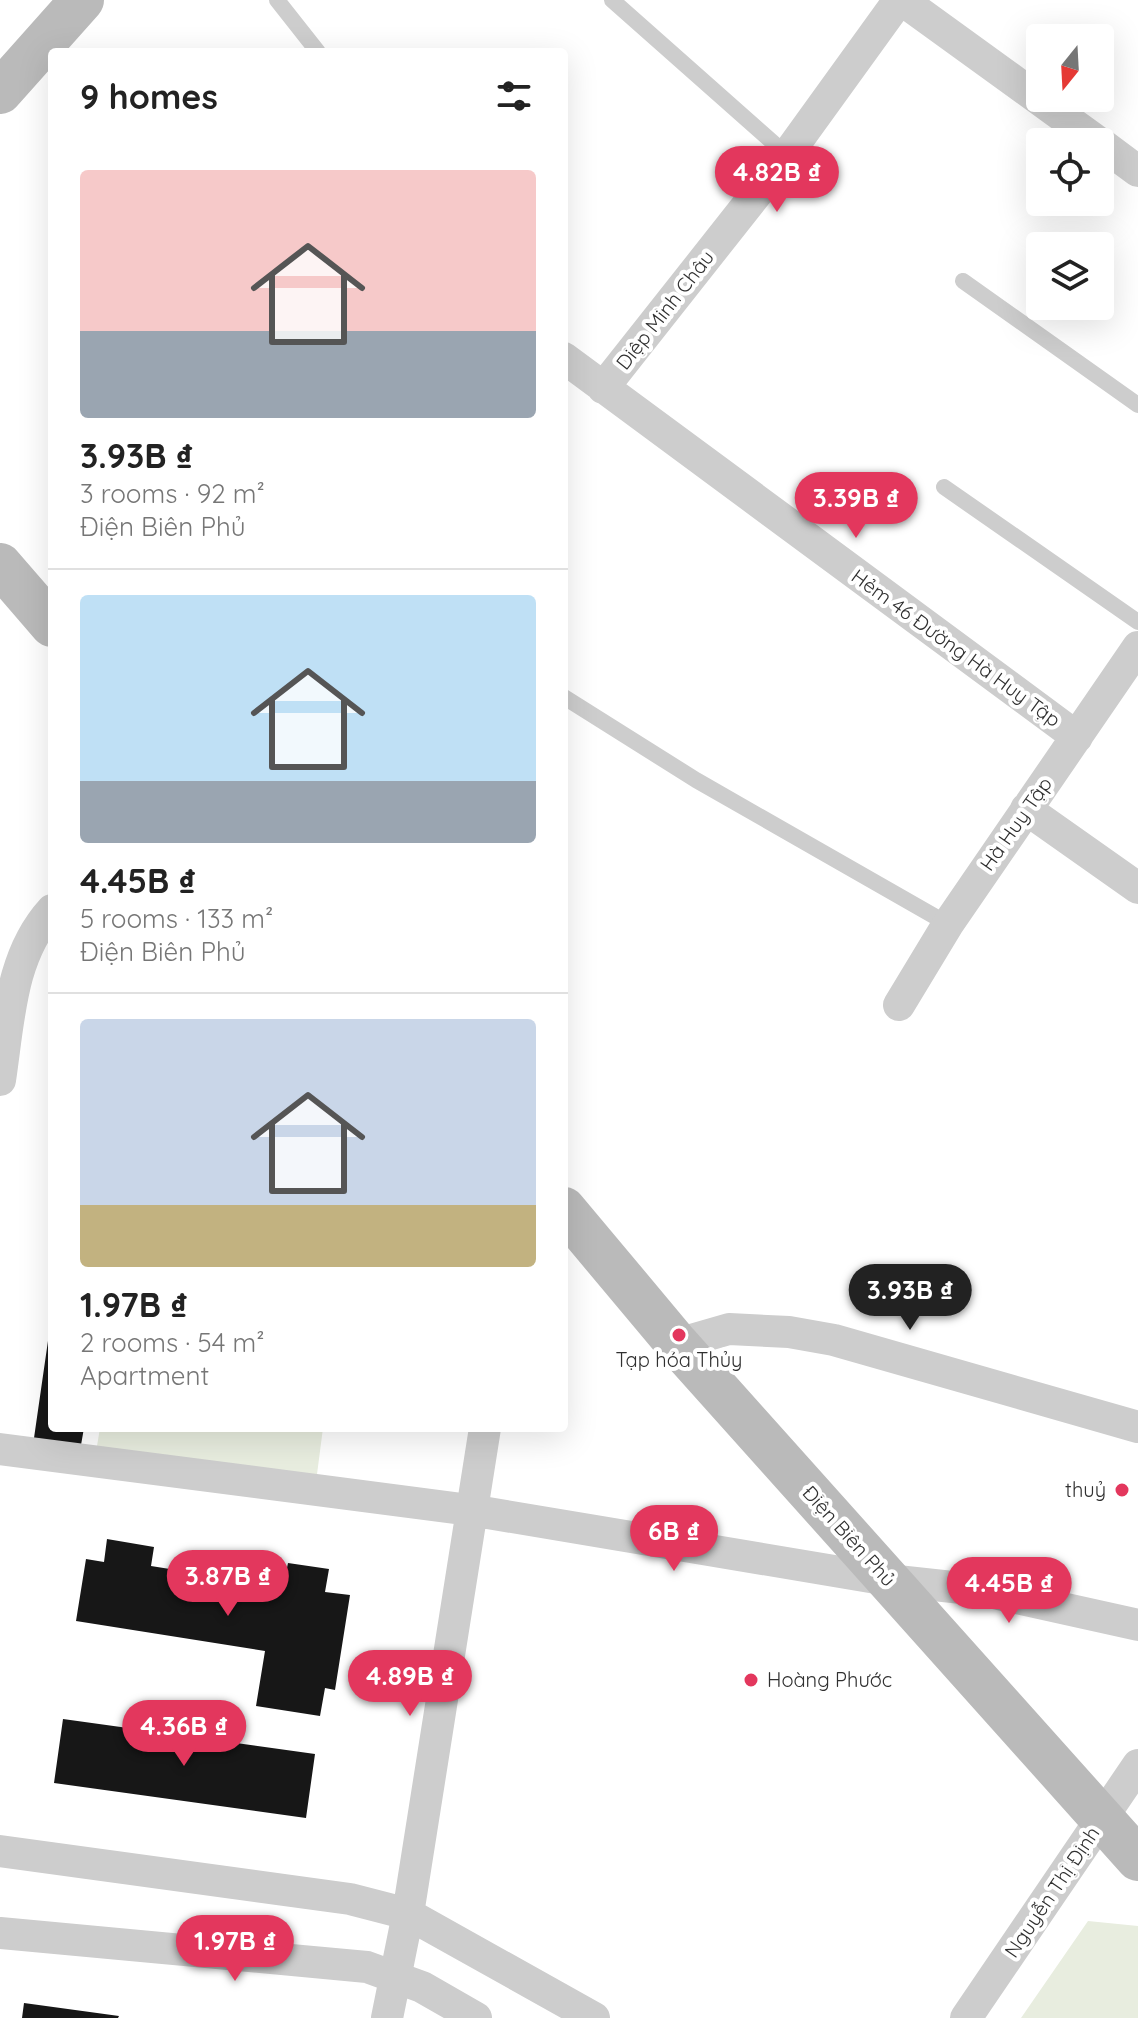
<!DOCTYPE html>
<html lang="en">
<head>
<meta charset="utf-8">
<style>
	:root { --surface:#fff; --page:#f6f6f6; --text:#222; --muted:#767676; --line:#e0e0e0; --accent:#e3375d }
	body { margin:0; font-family:Quicksand,sans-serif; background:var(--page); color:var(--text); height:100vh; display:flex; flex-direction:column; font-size:30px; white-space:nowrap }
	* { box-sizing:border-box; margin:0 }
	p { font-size:26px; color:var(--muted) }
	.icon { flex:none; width:44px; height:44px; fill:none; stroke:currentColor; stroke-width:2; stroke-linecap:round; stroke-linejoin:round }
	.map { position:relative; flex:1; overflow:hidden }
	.details { position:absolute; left:48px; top:48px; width:520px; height:1384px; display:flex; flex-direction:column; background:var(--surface); border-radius:8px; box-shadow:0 8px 32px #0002 }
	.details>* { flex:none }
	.needle { width:52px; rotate:198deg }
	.tools { position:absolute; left:1026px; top:24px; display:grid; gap:16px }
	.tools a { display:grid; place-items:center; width:88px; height:88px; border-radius:8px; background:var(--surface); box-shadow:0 8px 32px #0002; font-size:40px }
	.price { position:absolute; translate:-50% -68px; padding:0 18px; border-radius:28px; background:var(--accent); color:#fff; font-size:26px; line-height:52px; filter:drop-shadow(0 2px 4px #0008) }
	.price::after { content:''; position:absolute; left:50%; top:48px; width:24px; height:18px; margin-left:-12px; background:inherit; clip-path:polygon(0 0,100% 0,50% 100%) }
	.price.current { background:#222; color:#fff }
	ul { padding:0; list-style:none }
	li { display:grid; align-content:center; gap:16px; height:424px; padding:0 32px }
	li+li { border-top:2px solid var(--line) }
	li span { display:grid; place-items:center; height:248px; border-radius:8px; color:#555 }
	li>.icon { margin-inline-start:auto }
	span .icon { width:144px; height:144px; fill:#fffc; stroke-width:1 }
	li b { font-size:34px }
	h2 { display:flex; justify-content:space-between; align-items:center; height:96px; padding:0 32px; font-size:34px }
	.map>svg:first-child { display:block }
	.green { fill:#e8eddf }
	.building { fill:#171717 }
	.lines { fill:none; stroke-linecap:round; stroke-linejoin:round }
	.lane { stroke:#cdcdcd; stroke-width:16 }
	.street { stroke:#cdcdcd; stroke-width:32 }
	.secondary { stroke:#bababa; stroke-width:44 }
	.poi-dot { fill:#e3375d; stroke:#fff; stroke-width:3 }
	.labels { text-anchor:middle; stroke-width:8; stroke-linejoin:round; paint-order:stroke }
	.street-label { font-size:20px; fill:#303030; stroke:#fff }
	.poi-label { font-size:20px; fill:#303030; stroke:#fff }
</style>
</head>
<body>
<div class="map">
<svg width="1138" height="2018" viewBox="0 0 1138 2018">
	<rect width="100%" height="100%" fill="#fff"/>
	<path class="green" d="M 100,1428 L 323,1428 L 316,1482 L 96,1452 Z
		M 1088,1921 L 1138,1926 L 1138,2018 L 1021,2018 Z"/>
	<path class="building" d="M 50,1327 L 52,1428 L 84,1428 L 81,1445 L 34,1438 Z
		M 107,1539 L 154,1547 L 151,1566 L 283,1587 L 288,1563 L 329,1569 L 325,1592 L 350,1595 L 335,1690 L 325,1688 L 320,1716 L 256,1706 L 265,1651 L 76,1621 L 86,1559 L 104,1562 Z
		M 63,1719 L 315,1754 L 306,1818 L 54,1783 Z
		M 24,2003 L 119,2016 L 118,2018 L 22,2018 Z"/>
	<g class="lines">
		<path class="lane" d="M 277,0 L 318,52
			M 612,0 L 787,155
			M 963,281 L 1138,405
			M 944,487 L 1138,622
			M 564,697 L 696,780 L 948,924"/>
		<path class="street" d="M 902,0 L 1098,142
			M 1100,143 L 1138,171
			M 564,358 L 1077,737
			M 603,388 L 787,155 L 899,0
			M 1026,809 L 1138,888
			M 899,1005 L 948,924 L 1138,647
			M 0,1080 C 9,1021 10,956 52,910
			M 677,1344 L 729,1329 L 789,1332 L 834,1340 L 1138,1427
			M 0,1449 L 470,1510 L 888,1580 L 980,1590 L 1138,1625
			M 0,1851 L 350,1899 L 408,1914 L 594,2018
			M 0,1933 L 367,1967 L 422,1987 L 476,2018
			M 387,2018 L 408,1914 L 485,1428
			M 966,2018 L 1138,1765"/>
		<path class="secondary" d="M 0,92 L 82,0
			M 0,565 L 52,625
			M 564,1209 L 677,1344 L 1138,1859"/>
	</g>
	<g class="poi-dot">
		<circle cx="679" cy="1335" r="8"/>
		<circle cx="1122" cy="1490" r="8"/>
		<circle cx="751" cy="1680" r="8"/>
	</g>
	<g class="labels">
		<g class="street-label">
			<text transform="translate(665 310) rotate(-52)" y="7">Diệp Minh Châu</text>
			<text transform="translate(956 648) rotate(36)" y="7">Hẻm 46 Đường Hà Huy Tập</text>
			<text transform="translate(1016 824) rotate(-55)" y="7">Hà Huy Tập</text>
			<text transform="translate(849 1536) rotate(48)" y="7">Điện Biên Phủ</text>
			<text transform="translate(1052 1892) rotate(-56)" y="7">Nguyễn Thị Định</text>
		</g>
		<g class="poi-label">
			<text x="679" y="1367">Tạp hóa Thủy</text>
			<text x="1106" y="1497" text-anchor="end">thuỷ</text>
			<text x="767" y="1687" text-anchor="start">Hoàng Phước</text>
		</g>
	</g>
</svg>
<div class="tools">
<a><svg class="needle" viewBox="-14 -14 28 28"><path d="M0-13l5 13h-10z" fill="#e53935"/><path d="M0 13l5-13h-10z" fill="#767676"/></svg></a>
<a><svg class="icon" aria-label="locate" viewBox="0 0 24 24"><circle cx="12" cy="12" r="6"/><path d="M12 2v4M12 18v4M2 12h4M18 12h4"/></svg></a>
<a><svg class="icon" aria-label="layers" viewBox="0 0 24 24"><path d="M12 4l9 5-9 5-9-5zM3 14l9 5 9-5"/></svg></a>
</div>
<b class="price" style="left:777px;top:214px">4.82B ₫</b>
<b class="price" style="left:856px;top:540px">3.39B ₫</b>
<b class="price current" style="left:910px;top:1332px">3.93B ₫</b>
<b class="price" style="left:674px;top:1573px">6B ₫</b>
<b class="price" style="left:228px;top:1618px">3.87B ₫</b>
<b class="price" style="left:1009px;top:1625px">4.45B ₫</b>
<b class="price" style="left:410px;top:1718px">4.89B ₫</b>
<b class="price" style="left:184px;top:1768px">4.36B ₫</b>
<b class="price" style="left:235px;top:1983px">1.97B ₫</b>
<section class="details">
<h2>9 homes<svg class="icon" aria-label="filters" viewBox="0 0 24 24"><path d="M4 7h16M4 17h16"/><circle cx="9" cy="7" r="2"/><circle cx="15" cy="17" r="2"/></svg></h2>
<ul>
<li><span style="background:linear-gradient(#f6c9c9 65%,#9aa5b1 0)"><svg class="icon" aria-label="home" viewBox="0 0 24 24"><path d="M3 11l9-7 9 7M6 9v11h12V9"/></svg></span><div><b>3.93B ₫</b><p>3 rooms · 92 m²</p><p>Điện Biên Phủ</p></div></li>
<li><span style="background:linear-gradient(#bfe0f5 75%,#9aa5b1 0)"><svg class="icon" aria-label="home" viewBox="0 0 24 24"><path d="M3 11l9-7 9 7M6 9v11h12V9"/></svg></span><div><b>4.45B ₫</b><p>5 rooms · 133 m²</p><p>Điện Biên Phủ</p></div></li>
<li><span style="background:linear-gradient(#c9d6e8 75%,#c2b280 0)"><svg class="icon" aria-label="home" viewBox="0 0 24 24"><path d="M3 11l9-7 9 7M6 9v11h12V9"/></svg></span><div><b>1.97B ₫</b><p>2 rooms · 54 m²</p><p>Apartment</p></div></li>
</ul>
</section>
</div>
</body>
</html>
